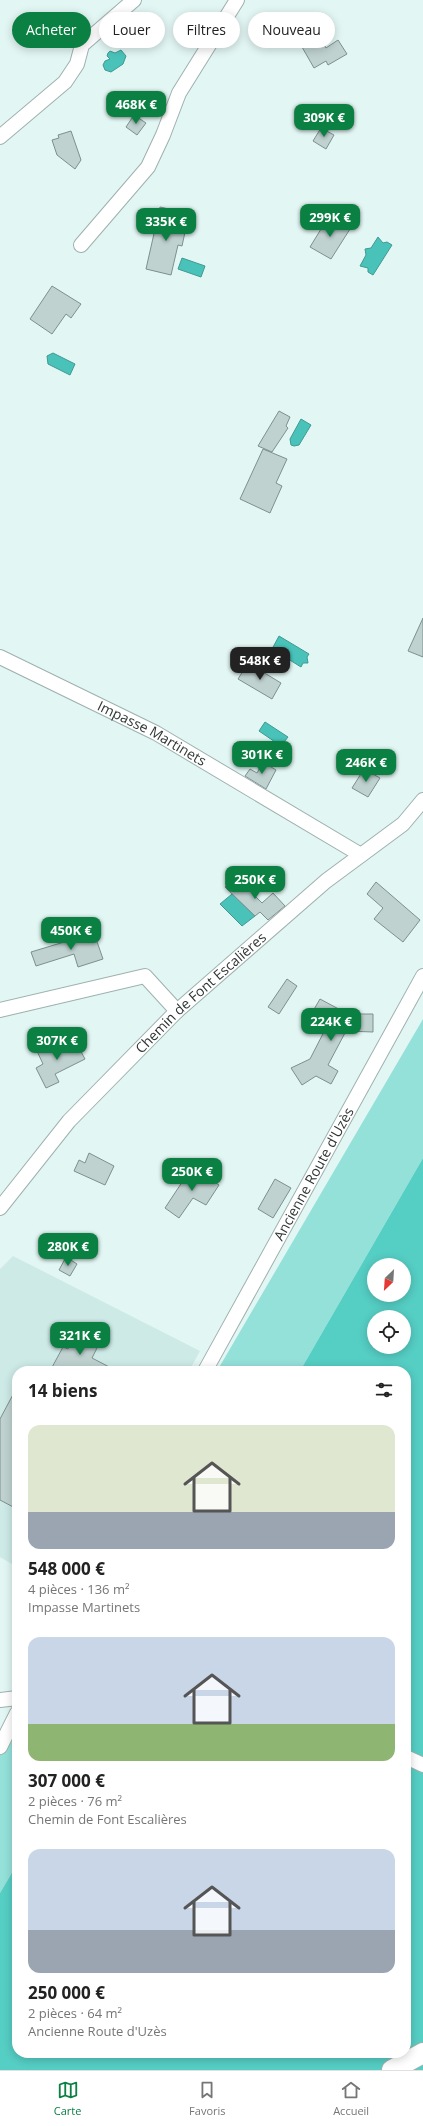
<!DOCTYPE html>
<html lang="fr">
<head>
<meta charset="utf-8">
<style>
	:root { --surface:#fff; --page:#f6f6f6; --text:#222; --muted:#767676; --line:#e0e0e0; --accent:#0b8043 }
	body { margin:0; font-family:"Open Sans",sans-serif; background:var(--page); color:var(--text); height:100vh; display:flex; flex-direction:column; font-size:15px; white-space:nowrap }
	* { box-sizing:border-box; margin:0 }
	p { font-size:13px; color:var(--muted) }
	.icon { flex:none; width:22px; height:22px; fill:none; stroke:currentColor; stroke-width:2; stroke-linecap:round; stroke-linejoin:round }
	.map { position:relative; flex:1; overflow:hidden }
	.details { position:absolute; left:12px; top:1366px; width:399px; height:692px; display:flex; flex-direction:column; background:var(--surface); border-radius:16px; box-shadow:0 2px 10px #0003 }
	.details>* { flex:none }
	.top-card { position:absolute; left:12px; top:12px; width:399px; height:36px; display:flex; gap:8px }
	.needle { width:26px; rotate:205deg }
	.controls { position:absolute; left:367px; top:1258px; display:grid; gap:8px }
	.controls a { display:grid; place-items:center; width:44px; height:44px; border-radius:50%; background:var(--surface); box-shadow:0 2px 10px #0003; font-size:20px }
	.price { position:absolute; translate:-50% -34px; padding:0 9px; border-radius:8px; background:var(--accent); color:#fff; font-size:13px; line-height:26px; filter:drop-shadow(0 1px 2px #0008) }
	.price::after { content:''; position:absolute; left:50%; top:24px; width:12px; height:9px; margin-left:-6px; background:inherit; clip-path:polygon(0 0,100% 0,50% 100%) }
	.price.selected { background:#222; color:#fff }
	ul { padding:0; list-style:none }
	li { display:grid; align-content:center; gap:8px; height:212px; padding:0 16px }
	li span { display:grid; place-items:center; height:124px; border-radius:12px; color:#555 }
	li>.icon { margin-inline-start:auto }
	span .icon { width:72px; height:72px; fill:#fffc; stroke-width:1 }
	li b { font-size:17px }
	h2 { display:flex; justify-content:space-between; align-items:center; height:48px; padding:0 16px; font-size:17px }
	.chip { padding:0 14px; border-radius:18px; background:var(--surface); box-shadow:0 2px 10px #0003; font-size:14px; line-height:36px }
	.chip.selected { background:var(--accent); color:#fff }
	.dock { display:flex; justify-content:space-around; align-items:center; height:56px; border-top:1px solid var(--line); background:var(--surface); font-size:11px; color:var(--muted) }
	.dock a { display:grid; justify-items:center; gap:2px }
	.dock .selected { color:var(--accent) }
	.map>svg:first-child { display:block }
	.built { fill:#cdeae7 }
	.green { fill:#94e1da }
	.forest { fill:#55cec4; fill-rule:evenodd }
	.water { fill:#49c3ba; stroke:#419992 }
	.building { fill:#bfd2d0; stroke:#7e908e }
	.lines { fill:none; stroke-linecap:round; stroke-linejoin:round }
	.minor-casing { stroke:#9eb1af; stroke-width:16 }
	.secondary-casing { stroke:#9eb1af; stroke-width:22 }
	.minor { stroke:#fff; stroke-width:14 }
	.secondary { stroke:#fff; stroke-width:20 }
	.labels { text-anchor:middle; stroke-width:3; stroke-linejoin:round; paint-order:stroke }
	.street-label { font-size:14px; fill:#2f3635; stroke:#fefefe }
</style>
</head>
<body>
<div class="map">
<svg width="423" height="2070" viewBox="0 0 423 2070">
	<rect width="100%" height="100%" fill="#e2f6f3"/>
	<path class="built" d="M 13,1256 L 200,1351 L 189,1371 L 17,1371 L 17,1567 L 0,1557 L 0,1269 Z"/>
	<path class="green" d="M 423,1019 L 423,1158 L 300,1371 L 217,1371 Z
		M 17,1722 L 17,1864 L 0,1893 L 0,1752 Z"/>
	<path class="forest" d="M 423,1158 L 423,2070 L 0,2070 L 0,1893 L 17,1864 L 17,2053 L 406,2053 L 406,1371 L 300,1371 ZM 374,1265 L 404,1265 L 404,1295 L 374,1295 ZM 374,1317 L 404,1317 L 404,1347 L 374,1347 Z"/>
	<path class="water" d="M 121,50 L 126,56 L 123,64 L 111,72 L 105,70 L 103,65 L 105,61 L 110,59 L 107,56 L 108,53 L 110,51 L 115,53 Z
		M 378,237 L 383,243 L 387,242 L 392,245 L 373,275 L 368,272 L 368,268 L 360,266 L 366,255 L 365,249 L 371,248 Z
		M 182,258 L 205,266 L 201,277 L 178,269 Z
		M 53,353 L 75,364 L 70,375 L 48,364 L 47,356 Z
		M 301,419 L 311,425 L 299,445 L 294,446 L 291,445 L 290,439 Z
		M 279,636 L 309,654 L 307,657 L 308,663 L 303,663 L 301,667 L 272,649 Z
		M 265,722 L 288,737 L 281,746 L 259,731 Z
		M 232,894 L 255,916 L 242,926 L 220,904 Z"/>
	<path class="building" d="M 316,30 L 326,48 L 338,40 L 347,54 L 328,65 L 326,61 L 314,68 L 298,40 Z
		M 134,115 L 146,123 L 137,135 L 126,127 Z
		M 321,128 L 334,135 L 326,149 L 313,141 Z
		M 71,131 L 81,160 L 75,169 L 57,155 L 52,140 L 59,138 L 58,135 Z
		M 160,207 L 178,211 L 176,220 L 187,223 L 182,246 L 178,245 L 171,275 L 146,269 Z
		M 329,216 L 350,229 L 331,259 L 310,247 Z
		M 52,286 L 81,304 L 71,318 L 66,314 L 52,334 L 30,319 Z
		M 279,411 L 290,417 L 286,426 L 288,428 L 272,452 L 258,446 Z
		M 263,449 L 287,459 L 276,483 L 282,486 L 270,513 L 240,499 Z
		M 423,618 L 423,657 L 408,651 Z
		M 248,663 L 281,683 L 272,699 L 238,679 Z
		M 263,762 L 276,770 L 266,789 L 245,776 L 250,769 L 257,773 Z
		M 364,769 L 380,778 L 368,797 L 352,788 Z
		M 237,878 L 262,903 L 273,893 L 285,906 L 268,920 L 260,912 L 255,916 L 225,887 Z
		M 376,882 L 420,920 L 403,942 L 374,919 L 383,908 L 367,894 Z
		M 94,933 L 103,959 L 78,967 L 74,954 L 36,966 L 31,952 Z
		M 287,979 L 297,986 L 279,1014 L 268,1007 Z
		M 320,999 L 348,1014 L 373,1014 L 373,1032 L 346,1031 L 328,1065 L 338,1071 L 331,1084 L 316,1076 L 302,1085 L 291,1068 L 310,1059 L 330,1020 L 313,1011 Z
		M 74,1039 L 85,1059 L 55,1074 L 59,1082 L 46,1088 L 36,1068 L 43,1064 L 36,1049 L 47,1043 L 51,1051 Z
		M 89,1153 L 114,1166 L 105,1185 L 74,1171 L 79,1160 L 85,1163 Z
		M 192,1167 L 219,1185 L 206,1205 L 193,1198 L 179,1218 L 165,1208 Z
		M 275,1179 L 291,1188 L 273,1218 L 258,1209 Z
		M 66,1257 L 77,1264 L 70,1276 L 59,1270 Z
		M 78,1331 L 100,1342 L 92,1358 L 117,1371 L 50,1371 L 63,1347 L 68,1349 Z
		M 17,1387 L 17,1509 L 0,1500 L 0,1419 Z"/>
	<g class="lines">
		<defs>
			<g id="minor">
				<path d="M 0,137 L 65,82 L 77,64 L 82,45 L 134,0"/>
				<path d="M 81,245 L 148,167 L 163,135 L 179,93 L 237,0"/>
				<path id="s1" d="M 0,657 L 156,733 L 361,855"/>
				<path d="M 0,1010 L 145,976 L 177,1011"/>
				<path id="s2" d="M 0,1208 L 69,1121 L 177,1011 L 326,881 L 403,824 L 423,800"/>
				<path id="s3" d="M 205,1371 L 423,976"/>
				<path d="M 0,1700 L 17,1698"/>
				<path d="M 0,1747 L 17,1713"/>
				<path d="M 406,1757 L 423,1765"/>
			</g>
			<path id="secondary" d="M 392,2070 L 423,2053"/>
		</defs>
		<use href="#minor" class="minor-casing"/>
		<use href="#secondary" class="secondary-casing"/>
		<use href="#minor" class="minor"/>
		<use href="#secondary" class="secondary"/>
	</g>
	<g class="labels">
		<g class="street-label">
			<text dy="5" stroke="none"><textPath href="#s1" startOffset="170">Impasse Martinets</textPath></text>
			<text dy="5" stroke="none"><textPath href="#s2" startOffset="295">Chemin de Font Escalières</textPath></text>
			<text dy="5" stroke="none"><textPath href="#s3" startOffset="225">Ancienne Route d'Uzès</textPath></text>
		</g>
	</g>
</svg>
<div class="controls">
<a><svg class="needle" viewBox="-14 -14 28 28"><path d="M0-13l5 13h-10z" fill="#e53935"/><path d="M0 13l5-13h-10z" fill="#767676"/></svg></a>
<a><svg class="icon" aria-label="locate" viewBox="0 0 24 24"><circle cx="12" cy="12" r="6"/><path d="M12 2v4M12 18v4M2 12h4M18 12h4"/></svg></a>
</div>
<b class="price" style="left:136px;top:125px">468K €</b>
<b class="price" style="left:324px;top:138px">309K €</b>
<b class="price" style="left:330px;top:238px">299K €</b>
<b class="price" style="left:166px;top:242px">335K €</b>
<b class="price selected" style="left:260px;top:681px">548K €</b>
<b class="price" style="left:262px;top:775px">301K €</b>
<b class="price" style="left:366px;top:783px">246K €</b>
<b class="price" style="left:255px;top:900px">250K €</b>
<b class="price" style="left:71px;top:951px">450K €</b>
<b class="price" style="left:331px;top:1042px">224K €</b>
<b class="price" style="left:57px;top:1061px">307K €</b>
<b class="price" style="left:192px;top:1192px">250K €</b>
<b class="price" style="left:68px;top:1267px">280K €</b>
<b class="price" style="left:80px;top:1356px">321K €</b>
<div class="top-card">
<a class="chip selected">Acheter</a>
<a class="chip">Louer</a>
<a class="chip">Filtres</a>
<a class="chip">Nouveau</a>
</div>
<section class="details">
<h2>14 biens<svg class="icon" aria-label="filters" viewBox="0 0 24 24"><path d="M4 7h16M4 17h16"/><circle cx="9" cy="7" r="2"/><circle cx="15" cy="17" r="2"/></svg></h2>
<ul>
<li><span style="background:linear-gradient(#dfe7d0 70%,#9aa5b1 0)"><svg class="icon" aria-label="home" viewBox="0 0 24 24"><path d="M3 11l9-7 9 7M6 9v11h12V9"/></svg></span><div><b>548 000 €</b><p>4 pièces · 136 m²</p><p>Impasse Martinets</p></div></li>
<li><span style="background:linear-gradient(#c9d6e8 70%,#8fb573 0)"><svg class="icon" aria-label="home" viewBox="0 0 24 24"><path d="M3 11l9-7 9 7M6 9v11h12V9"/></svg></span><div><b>307 000 €</b><p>2 pièces · 76 m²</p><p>Chemin de Font Escalières</p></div></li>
<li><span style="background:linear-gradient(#c9d6e8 65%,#9aa5b1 0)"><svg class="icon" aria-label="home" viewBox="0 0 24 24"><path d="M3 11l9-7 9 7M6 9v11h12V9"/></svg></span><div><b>250 000 €</b><p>2 pièces · 64 m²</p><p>Ancienne Route d'Uzès</p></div></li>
</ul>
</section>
</div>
<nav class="dock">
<a class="selected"><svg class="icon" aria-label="map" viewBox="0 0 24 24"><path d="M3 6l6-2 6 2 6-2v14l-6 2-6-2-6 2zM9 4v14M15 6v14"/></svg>Carte</a>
<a><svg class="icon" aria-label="saved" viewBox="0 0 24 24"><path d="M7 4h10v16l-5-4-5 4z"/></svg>Favoris</a>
<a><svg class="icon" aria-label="home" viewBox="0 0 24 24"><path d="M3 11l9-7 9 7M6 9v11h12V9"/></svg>Accueil</a>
</nav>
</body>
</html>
